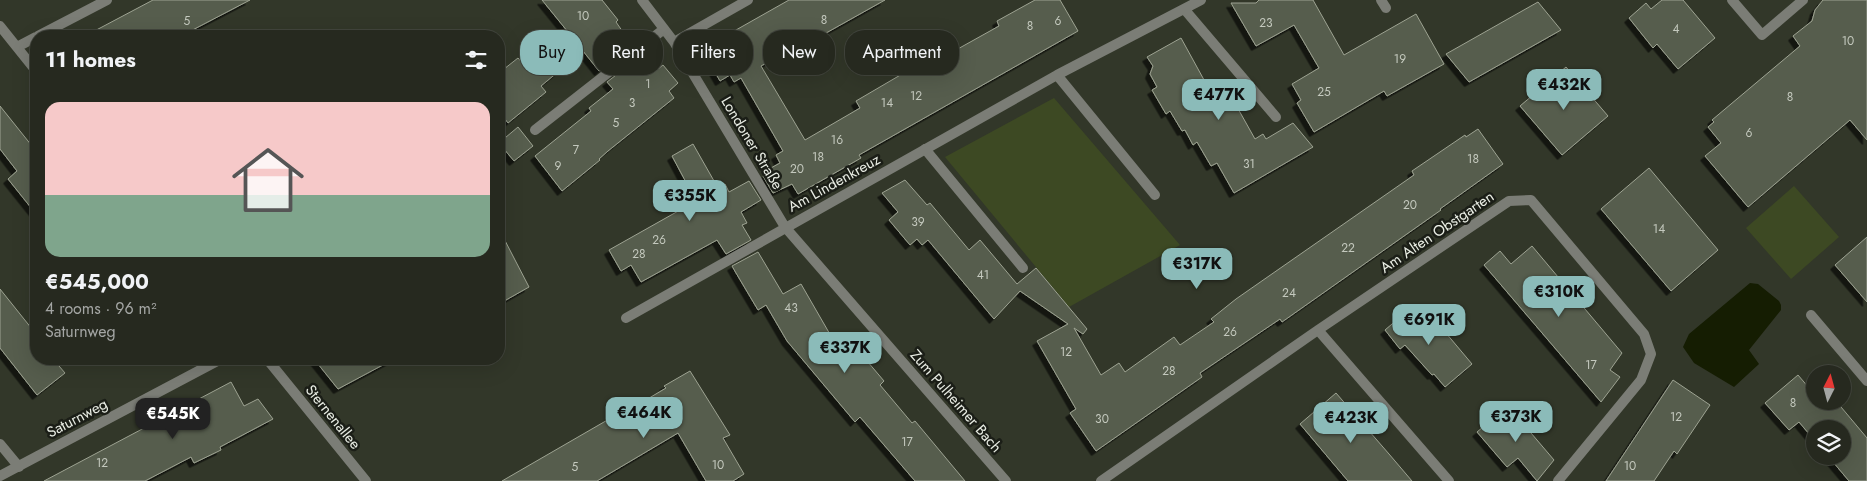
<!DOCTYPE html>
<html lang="en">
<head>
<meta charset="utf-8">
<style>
	:root { --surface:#26291f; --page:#2e3128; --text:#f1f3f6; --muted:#a4a6a4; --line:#42453d; --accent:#8bbbb9 }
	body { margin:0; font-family:Jost,sans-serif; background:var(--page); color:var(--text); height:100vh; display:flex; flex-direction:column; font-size:19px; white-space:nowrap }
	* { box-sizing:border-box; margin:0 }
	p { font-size:16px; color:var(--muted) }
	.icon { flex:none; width:28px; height:28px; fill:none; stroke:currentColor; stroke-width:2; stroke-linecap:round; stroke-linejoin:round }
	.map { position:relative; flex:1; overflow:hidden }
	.panel { position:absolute; left:30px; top:30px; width:475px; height:335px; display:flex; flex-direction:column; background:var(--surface); border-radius:20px; box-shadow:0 5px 20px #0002,0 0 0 1px var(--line) }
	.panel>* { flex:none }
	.hud { position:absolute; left:520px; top:30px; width:475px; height:45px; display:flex; gap:10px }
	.needle { width:32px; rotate:6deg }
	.controls { position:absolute; left:1806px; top:365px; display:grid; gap:10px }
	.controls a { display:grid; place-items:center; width:45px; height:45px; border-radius:50%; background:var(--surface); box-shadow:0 5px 20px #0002,0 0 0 1px var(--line); font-size:25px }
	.price { position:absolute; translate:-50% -42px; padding:0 11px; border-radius:10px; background:var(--accent); color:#111; font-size:16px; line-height:32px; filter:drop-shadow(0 1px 2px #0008) }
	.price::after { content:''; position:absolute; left:50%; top:30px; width:15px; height:11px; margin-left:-8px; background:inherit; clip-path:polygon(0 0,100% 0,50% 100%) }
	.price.current { background:#222; color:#fff }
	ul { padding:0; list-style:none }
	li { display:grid; align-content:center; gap:10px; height:265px; padding:0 15px }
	li span { display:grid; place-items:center; height:155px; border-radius:15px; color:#555 }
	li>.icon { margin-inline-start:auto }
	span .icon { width:90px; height:90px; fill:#fffc; stroke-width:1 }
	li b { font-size:21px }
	h2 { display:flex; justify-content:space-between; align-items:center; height:60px; padding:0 15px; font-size:21px }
	.tag { padding:0 18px; border-radius:20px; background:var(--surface); box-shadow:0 5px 20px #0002,0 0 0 1px var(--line); font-size:18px; line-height:45px }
	.tag.current { background:var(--accent); color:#111 }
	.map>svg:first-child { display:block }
	.green { fill:#3d4923 }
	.water { fill:#151d02 }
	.building { fill:#575d4d; stroke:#9da392; filter:url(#shadow) }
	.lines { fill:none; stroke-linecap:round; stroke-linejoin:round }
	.lane { stroke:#7b7d76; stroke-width:10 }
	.street { stroke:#7b7d76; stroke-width:10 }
	.labels { text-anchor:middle; stroke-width:5; stroke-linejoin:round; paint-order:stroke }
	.number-label { font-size:12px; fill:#c4c9be }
	.street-label { font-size:15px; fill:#e9ede4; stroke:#1b1e17 }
</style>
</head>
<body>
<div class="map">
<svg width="1867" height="481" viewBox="0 0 1867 481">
	<defs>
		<filter id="shadow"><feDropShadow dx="-4.5" dy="4.5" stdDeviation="0" flood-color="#0009"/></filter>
	</defs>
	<rect width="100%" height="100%" fill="#323729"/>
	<path class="green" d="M 1054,98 L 1180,245 L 1069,307 L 945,157 Z
		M 1794,186 L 1839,237 L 1791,279 L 1746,228 Z"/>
	<path class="water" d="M 1750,283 L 1758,284 L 1779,301 L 1781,305 L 1781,310 L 1749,350 L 1759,364 L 1734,387 L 1694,363 L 1683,347 L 1689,334 Z"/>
	<path class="building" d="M 153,0 L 250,0 L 181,36 L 85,36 Z
		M 542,0 L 602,0 L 618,20 L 616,22 L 632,45 L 599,71 L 583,51 L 541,86 L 546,92 L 508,123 L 499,111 L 499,73 L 518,58 L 526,67 L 568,32 Z
		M 789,0 L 885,0 L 810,42 L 808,40 L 761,66 L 805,140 L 860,108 L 856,101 L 926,60 L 929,65 L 999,26 L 997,21 L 1035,0 L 1060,0 L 1078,31 L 859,155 L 861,158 L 798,194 L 792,184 L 773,193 L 763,176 L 770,171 L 769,169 L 780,163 L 776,155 L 783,151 L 741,78 L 734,82 L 730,75 L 720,81 L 708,60 L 718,54 L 713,43 Z
		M 1259,0 L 1313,0 L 1344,55 L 1416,14 L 1444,64 L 1387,96 L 1384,91 L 1314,132 L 1297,103 L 1301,100 L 1292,84 L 1319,68 L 1294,25 L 1256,46 L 1231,3 L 1256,3 Z
		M 1662,0 L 1683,0 L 1715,38 L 1678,69 L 1657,44 L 1653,48 L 1629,18 L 1646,3 L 1651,9 Z
		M 1823,0 L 1867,0 L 1867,140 L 1850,120 L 1748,207 L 1705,156 L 1721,143 L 1708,127 L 1714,122 L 1712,120 L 1800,46 L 1793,36 L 1812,21 L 1815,10 Z
		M 1538,2 L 1561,30 L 1469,82 L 1446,54 Z
		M 1181,38 L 1209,89 L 1219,83 L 1228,100 L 1232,98 L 1255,139 L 1263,134 L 1266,139 L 1293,123 L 1313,147 L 1234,193 L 1217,163 L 1211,166 L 1197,142 L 1193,145 L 1185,130 L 1182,131 L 1170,111 L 1166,114 L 1152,90 L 1157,87 L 1150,74 L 1153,66 L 1147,57 Z
		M 641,56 L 654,72 L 663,65 L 678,83 L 669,91 L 674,98 L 608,151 L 599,159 L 600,160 L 562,191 L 535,156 L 591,111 L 589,108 L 613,89 L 607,82 Z
		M 1566,67 L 1608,116 L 1562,155 L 1520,106 Z
		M 0,106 L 36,151 L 36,214 L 8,179 L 17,171 L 0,149 Z
		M 518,127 L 533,146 L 514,161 L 499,143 Z
		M 1478,129 L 1503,164 L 1440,209 L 1441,210 L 1282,322 L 1280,319 L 1200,373 L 1202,377 L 1096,451 L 1070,413 L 1076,409 L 1037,341 L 1068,324 L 1020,291 L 994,319 L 928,240 L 922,245 L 917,239 L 910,245 L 889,220 L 898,212 L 882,193 L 905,180 L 927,205 L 930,203 L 969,250 L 980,240 L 1017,284 L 1036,268 L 1087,329 L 1083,334 L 1074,328 L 1101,375 L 1119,363 L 1125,372 L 1174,337 L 1180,345 L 1214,322 L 1211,319 L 1236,299 L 1414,175 L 1412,171 L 1465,135 L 1466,137 Z
		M 693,144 L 718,188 L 725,184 L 729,192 L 749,181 L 761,200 L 741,212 L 747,223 L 742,225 L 751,240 L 726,254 L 717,240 L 641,282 L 631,265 L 621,271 L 609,250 L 696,201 L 672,156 Z
		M 1649,168 L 1718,250 L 1671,291 L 1601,209 Z
		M 499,229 L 529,287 L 499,304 Z
		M 1867,237 L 1867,302 L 1835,265 Z
		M 1532,246 L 1622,353 L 1610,370 L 1620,377 L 1601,402 L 1484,265 L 1500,251 L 1511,264 Z
		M 758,252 L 783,294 L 801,284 L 835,343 L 845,335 L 884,381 L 880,385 L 912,423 L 915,421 L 965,481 L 915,481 L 860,417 L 855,422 L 787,341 L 766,305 L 758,310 L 736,273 L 732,266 Z
		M 0,289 L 36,334 L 36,359 L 53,359 L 65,373 L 37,395 L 0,348 Z
		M 1412,307 L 1428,325 L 1435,320 L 1472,364 L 1445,387 L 1434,374 L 1432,375 L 1405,345 L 1400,349 L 1385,330 Z
		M 314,359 L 394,359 L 338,389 Z
		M 690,371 L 730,435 L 723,438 L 744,474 L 733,481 L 706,481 L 678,433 L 597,481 L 502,481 L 623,411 L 624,413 L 666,388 L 664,386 Z
		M 1798,375 L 1815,395 L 1815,401 L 1836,401 L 1867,438 L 1867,481 L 1849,481 L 1828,456 L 1842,456 L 1842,429 L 1815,429 L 1815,441 L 1799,422 L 1789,430 L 1765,403 Z
		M 1673,380 L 1710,405 L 1677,454 L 1674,451 L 1654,481 L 1606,481 Z
		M 231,382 L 244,406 L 258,399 L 273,419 L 220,447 L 221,450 L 194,463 L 191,457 L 145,481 L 44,481 Z
		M 1336,393 L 1389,454 L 1412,481 L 1348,481 L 1300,424 Z
		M 1508,406 L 1554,460 L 1537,481 L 1518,458 L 1507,467 L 1477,432 Z"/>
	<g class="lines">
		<path class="lane" d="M 925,149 L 1023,268"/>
		<path class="street" d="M 642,0 L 674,42 L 785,227 L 1006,481
			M 1381,0 L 1386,8
			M 1732,0 L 1762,35 L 1803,0
			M 1185,10 L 1276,117
			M 0,26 L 36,71
			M 38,36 L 107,0
			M 674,42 L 748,0
			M 17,47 L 36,37
			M 1057,75 L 1155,195
			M 535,130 L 664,29
			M 1811,315 L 1867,381
			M 626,318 L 1057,75 L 1201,0
			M 1318,330 L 1449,481
			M 267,359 L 366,481
			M 0,444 L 19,467
			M 0,476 L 221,359
			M 1101,481 L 1318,330 L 1509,201 L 1531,200 L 1644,334 L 1651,354 L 1641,380 L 1558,481"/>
	</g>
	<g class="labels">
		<g class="number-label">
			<text x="583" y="20">10</text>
			<text x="824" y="24">8</text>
			<text x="187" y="25">5</text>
			<text x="1058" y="25">6</text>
			<text x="1266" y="27">23</text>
			<text x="1030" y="30">8</text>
			<text x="1676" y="33">4</text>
			<text x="1848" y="45">10</text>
			<text x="1400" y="63">19</text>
			<text x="648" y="88">1</text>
			<text x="1324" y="96">25</text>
			<text x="916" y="100">12</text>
			<text x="1790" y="101">8</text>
			<text x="632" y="107">3</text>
			<text x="887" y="107">14</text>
			<text x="616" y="127">5</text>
			<text x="1749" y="137">6</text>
			<text x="837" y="144">16</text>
			<text x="576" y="154">7</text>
			<text x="818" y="161">18</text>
			<text x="1473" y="163">18</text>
			<text x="1249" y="168">31</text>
			<text x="558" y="170">9</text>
			<text x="797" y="173">20</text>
			<text x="1410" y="209">20</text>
			<text x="918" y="226">39</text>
			<text x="1659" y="233">14</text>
			<text x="659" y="244">26</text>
			<text x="1348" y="252">22</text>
			<text x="639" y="258">28</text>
			<text x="983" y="279">41</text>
			<text x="1289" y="297">24</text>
			<text x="791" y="312">43</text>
			<text x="1230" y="336">26</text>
			<text x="1066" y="356">12</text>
			<text x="1591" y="369">17</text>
			<text x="1169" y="375">28</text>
			<text x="1793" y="407">8</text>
			<text x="1676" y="421">12</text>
			<text x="1102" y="423">30</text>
			<text x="907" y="446">17</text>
			<text x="102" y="467">12</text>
			<text x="718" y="469">10</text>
			<text x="1630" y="470">10</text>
			<text x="575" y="471">5</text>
		</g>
		<g class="street-label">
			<text transform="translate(752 143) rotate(59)" y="5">Londoner Straße</text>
			<text transform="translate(834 183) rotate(-29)" y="5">Am Lindenkreuz</text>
			<text transform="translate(1437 232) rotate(-34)" y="5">Am Alten Obstgarten</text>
			<text transform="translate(956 401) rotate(49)" y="5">Zum Pulheimer Bach</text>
			<text transform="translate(333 417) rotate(51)" y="5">Sternenallee</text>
			<text transform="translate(77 418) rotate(-28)" y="5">Saturnweg</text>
		</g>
	</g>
</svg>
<div class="controls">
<a><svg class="needle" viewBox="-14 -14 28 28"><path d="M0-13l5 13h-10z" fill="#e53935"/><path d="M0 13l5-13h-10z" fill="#a4a6a4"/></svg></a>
<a><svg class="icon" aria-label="layers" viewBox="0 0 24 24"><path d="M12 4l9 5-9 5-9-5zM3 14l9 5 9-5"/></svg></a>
</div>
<b class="price" style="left:1564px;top:111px">€432K</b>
<b class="price" style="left:1219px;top:121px">€477K</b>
<b class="price" style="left:690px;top:222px">€355K</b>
<b class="price" style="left:1197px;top:290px">€317K</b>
<b class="price" style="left:1559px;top:318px">€310K</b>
<b class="price" style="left:1429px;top:346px">€691K</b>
<b class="price" style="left:845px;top:374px">€337K</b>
<b class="price" style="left:644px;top:439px">€464K</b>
<b class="price current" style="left:173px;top:440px">€545K</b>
<b class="price" style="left:1516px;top:443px">€373K</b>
<b class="price" style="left:1351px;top:444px">€423K</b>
<div class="hud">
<a class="tag current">Buy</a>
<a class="tag">Rent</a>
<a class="tag">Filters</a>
<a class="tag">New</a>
<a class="tag">Apartment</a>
</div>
<section class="panel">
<h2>11 homes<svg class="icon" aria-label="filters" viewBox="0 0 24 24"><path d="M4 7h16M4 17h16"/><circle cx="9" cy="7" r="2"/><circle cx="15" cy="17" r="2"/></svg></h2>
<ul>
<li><span style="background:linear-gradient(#f6c9c9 60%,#7fa58c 0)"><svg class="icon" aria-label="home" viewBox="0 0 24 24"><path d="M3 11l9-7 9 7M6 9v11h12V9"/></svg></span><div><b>€545,000</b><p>4 rooms · 96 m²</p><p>Saturnweg</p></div></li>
</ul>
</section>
</div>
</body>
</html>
